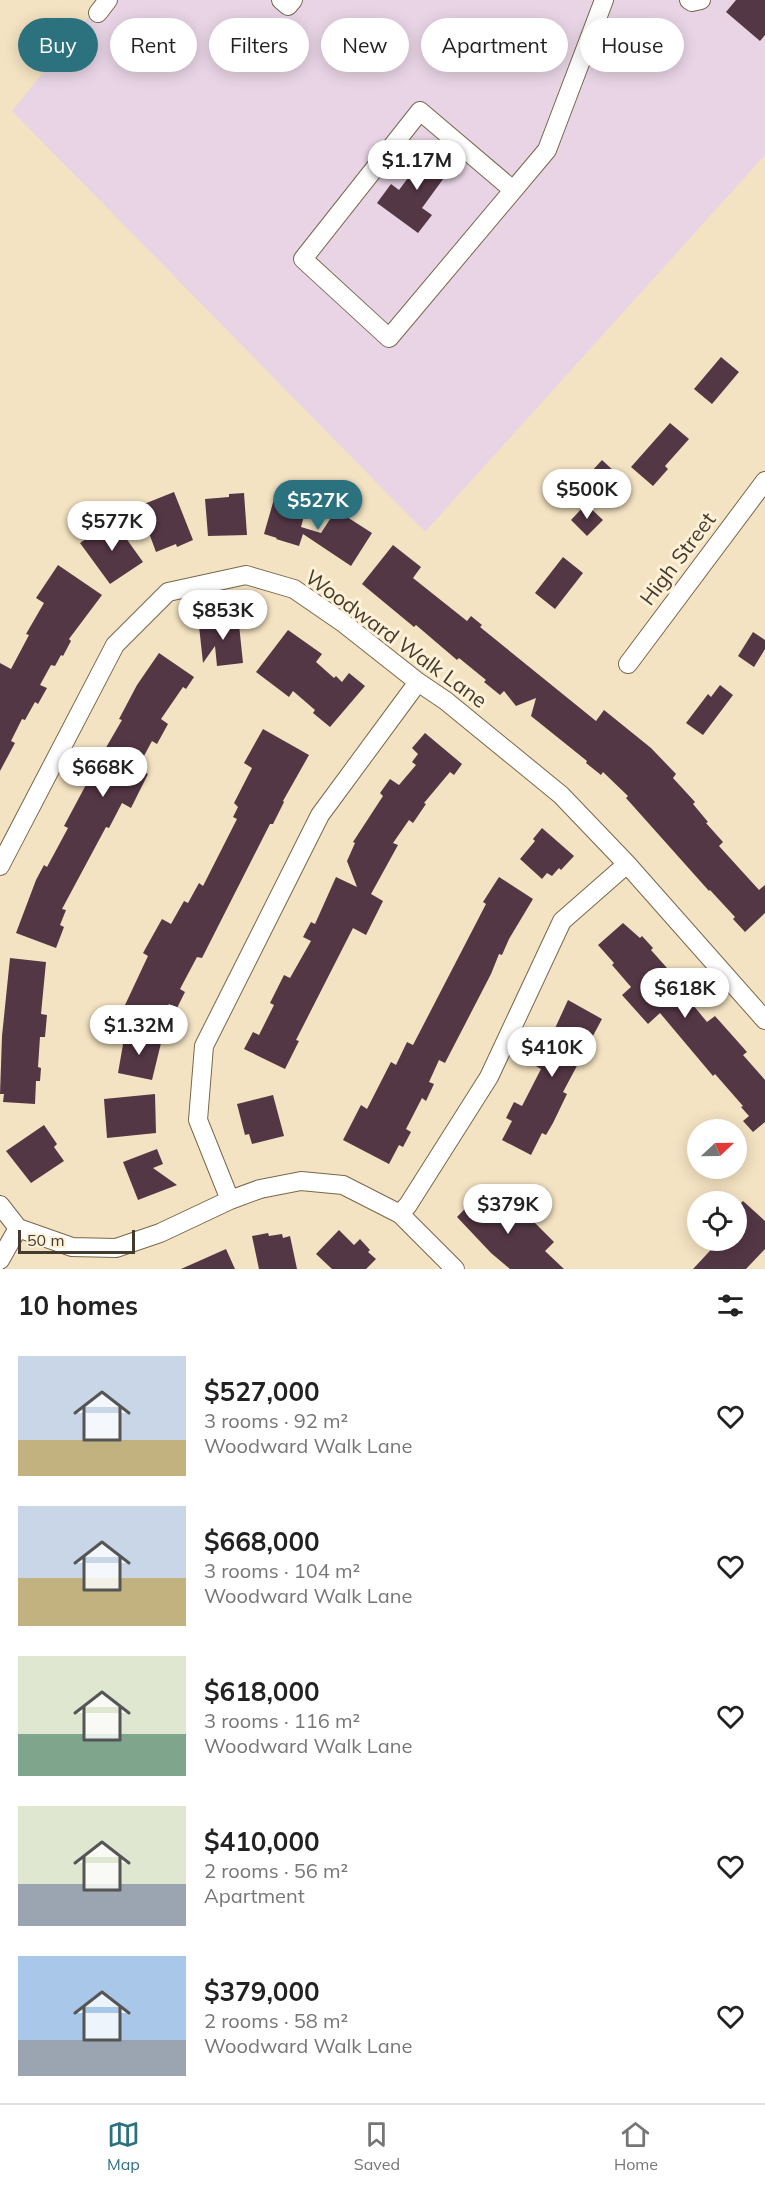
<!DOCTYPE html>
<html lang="en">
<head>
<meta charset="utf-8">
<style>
	:root { --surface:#fff; --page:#f6f6f6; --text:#222; --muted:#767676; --line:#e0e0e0; --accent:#2b717e }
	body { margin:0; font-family:Mulish,sans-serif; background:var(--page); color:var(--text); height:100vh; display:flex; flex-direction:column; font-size:22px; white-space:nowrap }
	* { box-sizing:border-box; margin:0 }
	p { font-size:20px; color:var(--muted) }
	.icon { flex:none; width:33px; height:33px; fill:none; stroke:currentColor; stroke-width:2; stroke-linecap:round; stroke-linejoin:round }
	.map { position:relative; height:1269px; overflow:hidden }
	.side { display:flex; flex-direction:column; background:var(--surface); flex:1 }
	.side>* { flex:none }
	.hud { position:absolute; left:18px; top:18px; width:729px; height:54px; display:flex; gap:12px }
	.needle { width:39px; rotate:68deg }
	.fabs { position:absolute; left:687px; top:1119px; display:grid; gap:12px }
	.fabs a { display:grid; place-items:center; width:60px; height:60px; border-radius:50%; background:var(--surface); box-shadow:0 3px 15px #0003; font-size:30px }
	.scale { position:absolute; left:18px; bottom:15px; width:117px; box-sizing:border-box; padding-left:6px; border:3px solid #423b2e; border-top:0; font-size:16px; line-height:21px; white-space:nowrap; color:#423b2e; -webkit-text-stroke:4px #fef1d7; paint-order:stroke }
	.price { position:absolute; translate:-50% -51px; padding:0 14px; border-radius:21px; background:#fff; color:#222; font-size:20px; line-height:39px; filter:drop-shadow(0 2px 3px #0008) }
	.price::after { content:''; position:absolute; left:50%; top:36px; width:18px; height:14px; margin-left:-9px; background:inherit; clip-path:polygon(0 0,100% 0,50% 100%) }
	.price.selected { background:var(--accent); color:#fff }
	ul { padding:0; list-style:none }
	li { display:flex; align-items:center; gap:18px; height:150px; padding:0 18px }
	li span { display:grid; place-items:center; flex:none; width:168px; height:120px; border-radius:0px; color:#555 }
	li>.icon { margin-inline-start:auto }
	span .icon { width:72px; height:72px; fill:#fffc; stroke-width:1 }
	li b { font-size:26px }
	h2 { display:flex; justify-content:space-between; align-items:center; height:72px; padding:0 18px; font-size:26px }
	.tag { padding:0 21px; border-radius:27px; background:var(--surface); box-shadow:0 3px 15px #0003; font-size:21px; line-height:54px }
	.tag.selected { background:var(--accent); color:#fff }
	.tabs { display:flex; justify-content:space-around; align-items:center; height:84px; border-top:2px solid var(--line); background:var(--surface); font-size:16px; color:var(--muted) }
	.tabs a { display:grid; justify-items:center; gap:3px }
	.tabs .selected { color:var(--accent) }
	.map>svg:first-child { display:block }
	.industrial { fill:#e8d4e5 }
	.building { fill:#543745 }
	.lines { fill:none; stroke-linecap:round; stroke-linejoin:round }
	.minor-casing { stroke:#77684b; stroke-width:20 }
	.minor { stroke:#fff; stroke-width:18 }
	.labels { text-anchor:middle; stroke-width:6; stroke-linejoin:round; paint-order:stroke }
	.street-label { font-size:21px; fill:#423b2e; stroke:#fef1d7 }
</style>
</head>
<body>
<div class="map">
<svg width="765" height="1269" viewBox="0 0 765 1269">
	<rect width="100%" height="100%" fill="#f4e3c2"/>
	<path class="industrial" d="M 102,0 L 765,0 L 765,155 L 425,532 L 12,111 Z"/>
	<path class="building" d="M 736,0 L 765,0 L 765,35 L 760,41 L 726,12 Z
		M 431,147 L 454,164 L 422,208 L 432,215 L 418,233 L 377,203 L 391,184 L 399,190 Z
		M 721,357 L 739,372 L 712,404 L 694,389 Z
		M 670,423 L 689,439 L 665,466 L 668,469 L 653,486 L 631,467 Z
		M 602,460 L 616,473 L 594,495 L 581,483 Z
		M 174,492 L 193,540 L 177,547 L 176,544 L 156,552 L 139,506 Z
		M 244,493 L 247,535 L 208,536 L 205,499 L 229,497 L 229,494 Z
		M 274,499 L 306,508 L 301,527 L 321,533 L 336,510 L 372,533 L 351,566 L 303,534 L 299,546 L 276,539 L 277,538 L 264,534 Z
		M 586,504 L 603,520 L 587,536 L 571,520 Z
		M 113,520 L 143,562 L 110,584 L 80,543 Z
		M 393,545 L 421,567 L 413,578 L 467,621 L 471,616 L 482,625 L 480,627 L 596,721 L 604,710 L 651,748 L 676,774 L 673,778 L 695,802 L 693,804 L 708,822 L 706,823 L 723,842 L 719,846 L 759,890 L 765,885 L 765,913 L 745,932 L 733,919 L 735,917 L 710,890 L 709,891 L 626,798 L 628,796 L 603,772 L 601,775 L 586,763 L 587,761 L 531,716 L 536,698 L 516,706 L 504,691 L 500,695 L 484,682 L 486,680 L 459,658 L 457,660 L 416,625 L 414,627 L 362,584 Z
		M 563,557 L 583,573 L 555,609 L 535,593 Z
		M 58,565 L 102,595 L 69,639 L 71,641 L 63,656 L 61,655 L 55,666 L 51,665 L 40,685 L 47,688 L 38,704 L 35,702 L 25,720 L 22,719 L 11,741 L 15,743 L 0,771 L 0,663 L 11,669 L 29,635 L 26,634 L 44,603 L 36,598 Z
		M 238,615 L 243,663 L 217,666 L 215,646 L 203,663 L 199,626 L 208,625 L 208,622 L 224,620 L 224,616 Z
		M 288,630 L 322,654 L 316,662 L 334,678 L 336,676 L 342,682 L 349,673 L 365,686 L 330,727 L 313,713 L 315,710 L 293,691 L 289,697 L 256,672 Z
		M 753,632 L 765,640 L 765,649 L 754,667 L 738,656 Z
		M 159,653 L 194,677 L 186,689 L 183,687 L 161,719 L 168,724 L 157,744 L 152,741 L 137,769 L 148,774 L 131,808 L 122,803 L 109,828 L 106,827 L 62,909 L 66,910 L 60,925 L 64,927 L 56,948 L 16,933 L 36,880 L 44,865 L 47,867 L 68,828 L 64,826 L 104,751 L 122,720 L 119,719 L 137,685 Z
		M 720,685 L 733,695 L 703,735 L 686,723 L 708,694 L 711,697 Z
		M 263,729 L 309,755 L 283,801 L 284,802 L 273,824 L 270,824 L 202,958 L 197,957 L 180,989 L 185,992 L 177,1008 L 169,1004 L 160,1022 L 125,1005 L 148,956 L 143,953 L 162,919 L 171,924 L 184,901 L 188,903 L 199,883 L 203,886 L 237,819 L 233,817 L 238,807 L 234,803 L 252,768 L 244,763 Z
		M 425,733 L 462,764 L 454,775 L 450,772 L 424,803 L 426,804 L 413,823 L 409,820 L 393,843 L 398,845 L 371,894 L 383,901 L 366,935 L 353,928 L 296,1040 L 299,1041 L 285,1069 L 244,1049 L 253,1032 L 259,1035 L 274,1005 L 270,1003 L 284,975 L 290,978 L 311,941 L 303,937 L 311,922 L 315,924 L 336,877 L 357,887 L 347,861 L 355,843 L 353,842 L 383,796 L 380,793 L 390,779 L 399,785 L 416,765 L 412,762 L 418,754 L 412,748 Z
		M 542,828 L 574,856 L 561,870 L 559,868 L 552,876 L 547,873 L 542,879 L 520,859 L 535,841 L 533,839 Z
		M 499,877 L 533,899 L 509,939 L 502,955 L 499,954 L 491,974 L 445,1063 L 439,1060 L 429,1082 L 434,1084 L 426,1101 L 422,1098 L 406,1129 L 411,1132 L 403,1147 L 399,1145 L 389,1164 L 343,1140 L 361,1105 L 367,1109 L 391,1062 L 396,1065 L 407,1042 L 413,1045 L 486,904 L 483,902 Z
		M 623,923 L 640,938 L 642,936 L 653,948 L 651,950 L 675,977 L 678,975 L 689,987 L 683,993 L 707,1022 L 715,1016 L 747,1052 L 743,1055 L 765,1080 L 765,1122 L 753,1132 L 743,1121 L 749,1116 L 741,1107 L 743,1106 L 715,1074 L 713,1076 L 660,1013 L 648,1024 L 622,995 L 631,987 L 612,965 L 614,963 L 598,945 Z
		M 10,958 L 46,962 L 41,1014 L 47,1015 L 45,1037 L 40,1037 L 38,1067 L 41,1068 L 40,1081 L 36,1081 L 35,1104 L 3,1102 L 4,1094 L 0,1094 L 2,1036 Z
		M 568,1000 L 602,1019 L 563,1092 L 567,1094 L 553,1123 L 546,1135 L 542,1133 L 531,1155 L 502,1140 L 512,1121 L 506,1118 L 514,1102 L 522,1106 L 541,1069 L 534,1065 L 543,1049 L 545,1050 Z
		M 125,1033 L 162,1039 L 152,1080 L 118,1073 Z
		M 155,1094 L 156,1133 L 107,1138 L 104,1099 Z
		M 273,1095 L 284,1136 L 252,1144 L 249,1134 L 245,1135 L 237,1104 Z
		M 44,1125 L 57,1144 L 54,1147 L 64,1161 L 31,1183 L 6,1151 Z
		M 157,1149 L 163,1164 L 153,1168 L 177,1185 L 138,1200 L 123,1162 Z
		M 485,1188 L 521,1223 L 528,1216 L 554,1242 L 545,1251 L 564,1269 L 510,1269 L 491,1253 L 457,1217 Z
		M 743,1201 L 765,1221 L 765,1249 L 746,1269 L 693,1269 L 720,1240 L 736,1240 L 736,1208 Z
		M 339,1230 L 354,1245 L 360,1239 L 370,1250 L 368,1252 L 376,1259 L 366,1269 L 332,1269 L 316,1254 Z
		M 268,1233 L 269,1236 L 282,1234 L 283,1238 L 290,1236 L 297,1269 L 259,1269 L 252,1236 Z
		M 226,1249 L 235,1269 L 181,1269 Z"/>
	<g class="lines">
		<defs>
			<path id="minor" d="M 281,0 L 288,6 L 293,0
				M 689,0 L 692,2 L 701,0
				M 98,13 L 108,0
				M 513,190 L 420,111 L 303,259 L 389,338 L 547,150 L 604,0
				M 628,664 L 765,481
				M 0,866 L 115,645 L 168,592 L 246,575 L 294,589 L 342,622 L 418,682 L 446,701 L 561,795 L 627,864 L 765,1020
				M 230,1200 L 198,1120 L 204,1046 L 320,815 L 418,682
				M 0,1205 L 18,1228 L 72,1247 L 116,1248 L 160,1233 L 230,1200 L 260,1189 L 301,1181 L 343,1185 L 400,1214 L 455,1269
				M 400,1214 L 408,1205 L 489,1077 L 562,921 L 627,864
				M 0,1260 L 18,1228"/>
		</defs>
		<use href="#minor" class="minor-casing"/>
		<use href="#minor" class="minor"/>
	</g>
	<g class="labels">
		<g class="street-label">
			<text transform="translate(678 559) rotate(-53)" y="7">High Street</text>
			<text transform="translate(396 639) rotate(36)" y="7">Woodward Walk Lane</text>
		</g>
	</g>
</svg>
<div class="fabs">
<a><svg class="needle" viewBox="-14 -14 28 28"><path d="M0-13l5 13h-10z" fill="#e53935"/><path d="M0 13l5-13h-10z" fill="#767676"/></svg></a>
<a><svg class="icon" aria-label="locate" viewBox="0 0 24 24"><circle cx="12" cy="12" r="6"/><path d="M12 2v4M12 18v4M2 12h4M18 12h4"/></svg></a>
</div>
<div class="scale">50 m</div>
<b class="price" style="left:417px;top:191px">$1.17M</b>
<b class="price" style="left:587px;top:520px">$500K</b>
<b class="price selected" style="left:318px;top:531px">$527K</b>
<b class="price" style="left:112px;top:552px">$577K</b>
<b class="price" style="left:223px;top:641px">$853K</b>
<b class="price" style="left:103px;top:798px">$668K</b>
<b class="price" style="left:685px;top:1019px">$618K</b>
<b class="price" style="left:139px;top:1056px">$1.32M</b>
<b class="price" style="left:552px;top:1078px">$410K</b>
<b class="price" style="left:508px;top:1235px">$379K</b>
<div class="hud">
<a class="tag selected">Buy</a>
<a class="tag">Rent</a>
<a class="tag">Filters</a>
<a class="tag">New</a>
<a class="tag">Apartment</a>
<a class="tag">House</a>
</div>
</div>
<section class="side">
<h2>10 homes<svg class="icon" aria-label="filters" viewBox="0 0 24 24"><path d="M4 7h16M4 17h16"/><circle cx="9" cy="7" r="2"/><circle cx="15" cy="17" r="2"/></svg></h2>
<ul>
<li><span style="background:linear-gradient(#c9d6e8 70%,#c2b280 0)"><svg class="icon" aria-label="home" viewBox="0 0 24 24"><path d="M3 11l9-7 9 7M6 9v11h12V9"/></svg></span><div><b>$527,000</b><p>3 rooms · 92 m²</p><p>Woodward Walk Lane</p></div><svg class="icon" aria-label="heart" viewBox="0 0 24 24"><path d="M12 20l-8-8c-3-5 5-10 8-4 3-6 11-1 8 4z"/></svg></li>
<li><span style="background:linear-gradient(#c9d6e8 60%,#c2b280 0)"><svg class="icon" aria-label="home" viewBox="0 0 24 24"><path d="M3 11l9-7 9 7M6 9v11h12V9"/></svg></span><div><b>$668,000</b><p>3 rooms · 104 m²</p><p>Woodward Walk Lane</p></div><svg class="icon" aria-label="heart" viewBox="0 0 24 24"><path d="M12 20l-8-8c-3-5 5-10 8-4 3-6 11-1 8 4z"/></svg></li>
<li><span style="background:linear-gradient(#dfe7d0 65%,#7fa58c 0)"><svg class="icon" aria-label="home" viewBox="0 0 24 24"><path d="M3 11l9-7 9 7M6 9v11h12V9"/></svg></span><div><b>$618,000</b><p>3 rooms · 116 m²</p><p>Woodward Walk Lane</p></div><svg class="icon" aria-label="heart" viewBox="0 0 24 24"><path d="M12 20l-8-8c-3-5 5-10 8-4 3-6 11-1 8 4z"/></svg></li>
<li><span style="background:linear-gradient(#dfe7d0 65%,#9aa5b1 0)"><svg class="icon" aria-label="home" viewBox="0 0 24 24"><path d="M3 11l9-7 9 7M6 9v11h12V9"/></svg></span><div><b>$410,000</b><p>2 rooms · 56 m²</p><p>Apartment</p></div><svg class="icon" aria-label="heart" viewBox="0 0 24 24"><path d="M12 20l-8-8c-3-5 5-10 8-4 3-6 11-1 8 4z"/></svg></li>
<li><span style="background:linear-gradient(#a9c7e8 70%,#9aa5b1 0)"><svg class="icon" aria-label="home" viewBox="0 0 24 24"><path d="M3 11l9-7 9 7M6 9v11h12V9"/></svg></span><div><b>$379,000</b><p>2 rooms · 58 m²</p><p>Woodward Walk Lane</p></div><svg class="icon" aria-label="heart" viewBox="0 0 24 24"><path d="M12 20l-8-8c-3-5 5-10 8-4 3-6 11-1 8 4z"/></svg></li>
</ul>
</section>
<nav class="tabs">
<a class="selected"><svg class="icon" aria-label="map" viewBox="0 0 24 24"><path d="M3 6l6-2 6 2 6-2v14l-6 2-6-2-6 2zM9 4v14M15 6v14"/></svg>Map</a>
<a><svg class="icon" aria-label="saved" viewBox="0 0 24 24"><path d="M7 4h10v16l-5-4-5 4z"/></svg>Saved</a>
<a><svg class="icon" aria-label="home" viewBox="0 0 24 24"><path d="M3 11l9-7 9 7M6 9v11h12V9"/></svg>Home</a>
</nav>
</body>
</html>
